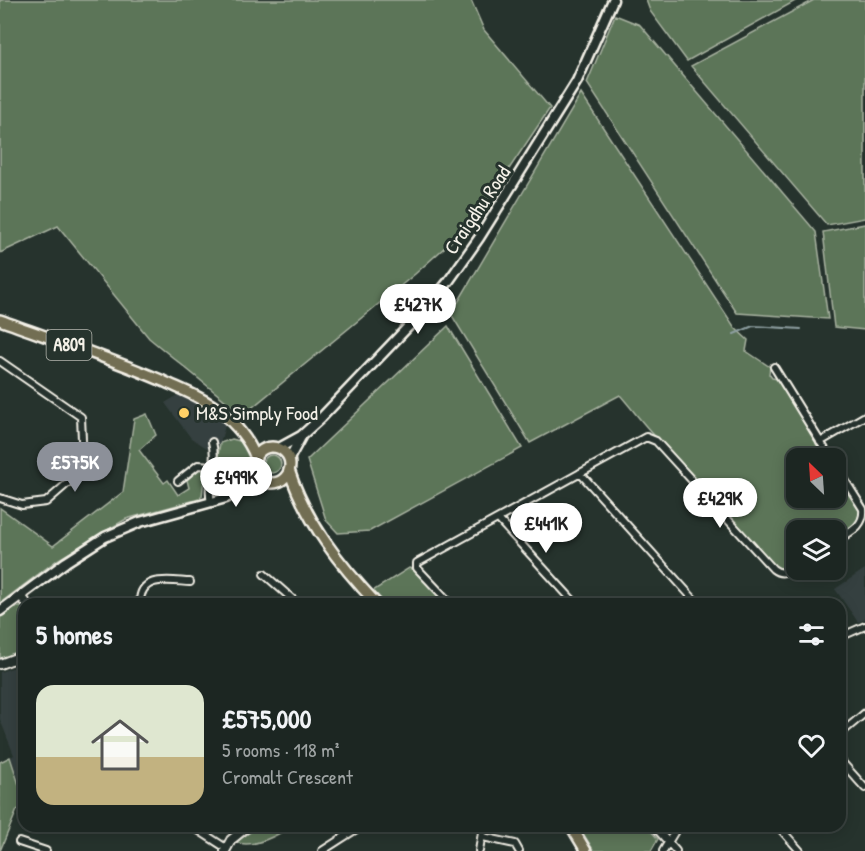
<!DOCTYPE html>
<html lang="en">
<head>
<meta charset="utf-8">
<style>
	:root { --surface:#1c2622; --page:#29322f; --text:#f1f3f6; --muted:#a0a5a5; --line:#3a4340; --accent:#8c9099 }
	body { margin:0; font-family:"Patrick Hand",sans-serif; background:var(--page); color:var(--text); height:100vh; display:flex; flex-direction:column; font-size:22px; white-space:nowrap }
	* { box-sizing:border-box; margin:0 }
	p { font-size:20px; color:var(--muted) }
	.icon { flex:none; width:33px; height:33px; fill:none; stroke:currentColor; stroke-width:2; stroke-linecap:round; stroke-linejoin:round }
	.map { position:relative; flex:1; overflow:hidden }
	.details { position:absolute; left:18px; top:598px; width:828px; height:234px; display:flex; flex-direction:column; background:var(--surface); border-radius:18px; box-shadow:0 3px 15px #0003,0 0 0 2px var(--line) }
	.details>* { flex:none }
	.needle { width:39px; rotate:335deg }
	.buttons { position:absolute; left:786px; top:448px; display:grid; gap:12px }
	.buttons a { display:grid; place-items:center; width:60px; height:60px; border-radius:12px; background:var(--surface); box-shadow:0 3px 15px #0003,0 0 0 2px var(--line); font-size:30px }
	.price { position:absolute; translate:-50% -51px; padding:0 14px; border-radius:21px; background:#fff; color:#222; font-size:20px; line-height:39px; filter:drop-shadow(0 2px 3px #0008) }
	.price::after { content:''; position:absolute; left:50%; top:36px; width:18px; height:14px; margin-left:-9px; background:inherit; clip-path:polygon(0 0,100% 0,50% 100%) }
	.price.active { background:var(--accent); color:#fff }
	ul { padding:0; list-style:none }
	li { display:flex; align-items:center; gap:18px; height:150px; padding:0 18px }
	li+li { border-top:2px solid var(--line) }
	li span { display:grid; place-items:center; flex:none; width:168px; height:120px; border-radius:18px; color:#555 }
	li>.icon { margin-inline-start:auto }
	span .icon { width:72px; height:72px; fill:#fffc; stroke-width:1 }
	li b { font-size:26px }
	h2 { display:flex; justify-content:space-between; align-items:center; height:72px; padding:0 18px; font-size:26px }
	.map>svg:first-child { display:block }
	.built { fill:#364141 }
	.green { fill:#5b7459; stroke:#a8b2a0; stroke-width:1.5 }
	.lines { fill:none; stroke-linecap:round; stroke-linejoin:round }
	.stream { stroke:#8e9fa1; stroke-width:2 }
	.minor-casing { stroke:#f4f1e8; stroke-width:10 }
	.tertiary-casing { stroke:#f4f1e8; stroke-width:12 }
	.secondary-casing { stroke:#f4f1e8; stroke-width:13 }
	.primary-casing { stroke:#f4f1e8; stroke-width:14 }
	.minor { stroke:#26332d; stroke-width:6 }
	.tertiary { stroke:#26332d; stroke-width:8 }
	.secondary { stroke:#26332d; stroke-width:8 }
	.primary { stroke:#726e52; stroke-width:9 }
	.poi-dot { fill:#ffd166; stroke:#26332d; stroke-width:2 }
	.labels { text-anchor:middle; stroke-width:6; stroke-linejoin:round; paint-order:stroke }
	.shield { fill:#26332d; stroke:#b6b8b0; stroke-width:1.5 }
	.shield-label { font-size:18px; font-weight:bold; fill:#f4f1e8 }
	.street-label { font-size:20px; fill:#f4f1e8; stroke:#26332d }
	.poi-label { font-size:20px; fill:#f4f1e8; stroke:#26332d; text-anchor:start }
</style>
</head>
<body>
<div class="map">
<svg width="865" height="851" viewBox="0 0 865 851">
	<rect width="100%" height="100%" fill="#26332d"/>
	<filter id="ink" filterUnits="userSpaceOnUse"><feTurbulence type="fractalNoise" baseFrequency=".0167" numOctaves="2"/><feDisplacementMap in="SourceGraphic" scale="12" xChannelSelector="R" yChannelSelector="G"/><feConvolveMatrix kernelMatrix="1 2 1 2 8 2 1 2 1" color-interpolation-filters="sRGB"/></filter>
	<g filter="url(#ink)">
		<path class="built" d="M 180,394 L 205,405 L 226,422 L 220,443 L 212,451 L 191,438 L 165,403 Z
			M 865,569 L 865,619 L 858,622 L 835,589 Z
			M 24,664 L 24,796 L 11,757 L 14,755 L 0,719 L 0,672 Z"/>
		<path class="green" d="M 0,0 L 471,0 L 484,30 L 550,108 L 474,221 L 415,274 L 243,415 L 149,338 L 58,226 L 0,253 Z
			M 646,0 L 797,0 L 687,61 L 650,11 Z
			M 814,0 L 865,0 L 865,218 L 827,225 L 691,66 Z
			M 615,15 L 640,25 L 816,232 L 828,319 L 737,313 L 587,83 Z
			M 581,94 L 735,328 L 748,340 L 746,351 L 770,367 L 769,374 L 772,378 L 778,379 L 828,459 L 796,459 L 796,498 L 836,498 L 836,472 L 860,510 L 857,523 L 836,537 L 836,531 L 796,531 L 796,563 L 786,570 L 775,568 L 664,445 C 647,430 635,412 620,395 L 530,443 L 451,314 Z
			M 865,224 L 865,330 L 834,327 L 823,232 Z
			M 448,326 L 522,448 L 370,531 L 338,533 L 326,520 L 307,460 Z
			M 147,414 L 156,435 L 139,450 L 164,483 L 168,480 L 178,495 L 189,488 L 187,480 L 199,469 L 205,470 L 202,496 L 199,499 L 126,519 L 57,560 L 0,603 L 0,508 L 53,546 L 123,492 L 134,419 Z
			M 232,439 L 243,442 C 246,447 251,453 252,460 C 254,478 233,492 217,495 L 212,489 L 220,443 Z
			M263 464a9 9 0 1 1 18 0a9 9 0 1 1-18 0Z
			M 409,568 L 416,571 L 447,604 L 384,604 L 371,592 Z
			M 13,607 L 24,607 L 24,651 L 0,659 L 0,617 Z
			M 10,757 L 24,800 L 24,806 L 17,810 L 0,851 L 0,762 Z
			M 258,827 L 258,826 L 290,827 C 276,836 252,849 235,842 Z
			M 579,827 L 647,827 L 658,839 L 651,851 L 594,851 Z"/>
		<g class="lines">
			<path class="stream" d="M 734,334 L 753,326 L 801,329"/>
			<defs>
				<path id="minor" d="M 0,361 L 81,417 L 83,462 L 77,475 L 46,502 L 22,505 L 0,498
					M 774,367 L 831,459
					M 820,442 L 865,416
					M 836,466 L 863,509 C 865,527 848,533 836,541
					M 580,473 L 698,604
					M 178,481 L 198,465 L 212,466
					M 211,503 C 206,482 218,462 212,442
					M 498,519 L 576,604
					M 264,574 L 298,604
					M 140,604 C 139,574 169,581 190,582
					M 451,604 L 417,568 L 417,563 L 646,437 L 656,441 L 773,569 C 782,576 788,571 796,566
					M 840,637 L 865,626
					M 840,734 L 865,713
					M 840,760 L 865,788
					M 192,826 L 226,848
					M 654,826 L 676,851
					M 778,826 L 800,851
					M 483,837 L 515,844 L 519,851
					M 19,842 L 46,851
					M 322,851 L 361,826
					M 479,851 L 483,826
					M 663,851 L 678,826"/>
				<path id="tertiary" d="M 21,596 L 27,604
					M 0,664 L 24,655
					M 225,851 L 231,840 L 248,826"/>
				<path id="secondary" d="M 279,448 L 301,436 L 321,418 L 428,306 L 448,282 L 479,238 L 577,81 L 613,0
					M 289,459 L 301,437
					M 248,486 L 255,468
					M 0,611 L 66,562 L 105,537 L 140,522 L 226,498 L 248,486 L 267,482"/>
				<path id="primary" d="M 0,320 C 55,340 110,358 163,381 C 182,390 204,398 220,411 C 236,425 248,438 256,458
					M254 465a18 18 0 1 1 36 0a18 18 0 1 1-36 0Z
					M 289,470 C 306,522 340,565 377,604
					M 571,826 L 586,851"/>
			</defs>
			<use href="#minor" class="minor-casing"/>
			<use href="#tertiary" class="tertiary-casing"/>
			<use href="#secondary" class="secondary-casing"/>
			<use href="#primary" class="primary-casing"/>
			<use href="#minor" class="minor"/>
			<use href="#tertiary" class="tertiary"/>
			<use href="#secondary" class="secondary"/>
			<use href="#primary" class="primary"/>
		</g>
	</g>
	<circle class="poi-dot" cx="184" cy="413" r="6"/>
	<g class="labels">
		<rect class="shield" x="46.5" y="330" width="45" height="30" rx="4.5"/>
		<g class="shield-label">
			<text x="69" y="351">A809</text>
		</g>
		<g class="street-label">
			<text transform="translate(477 210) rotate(-56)" y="7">Craigdhu Road</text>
		</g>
		<g class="poi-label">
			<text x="196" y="420">M&amp;S Simply Food</text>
		</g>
	</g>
</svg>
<div class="buttons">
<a><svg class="needle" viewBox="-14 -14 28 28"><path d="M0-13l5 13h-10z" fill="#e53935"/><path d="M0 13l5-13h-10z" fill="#a0a5a5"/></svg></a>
<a><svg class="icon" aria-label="layers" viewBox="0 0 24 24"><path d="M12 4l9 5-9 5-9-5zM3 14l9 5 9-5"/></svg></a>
</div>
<b class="price" style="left:418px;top:335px">£427K</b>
<b class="price active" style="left:75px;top:493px">£575K</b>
<b class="price" style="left:236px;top:508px">£499K</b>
<b class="price" style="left:720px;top:529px">£429K</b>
<b class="price" style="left:546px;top:554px">£441K</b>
<section class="details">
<h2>5 homes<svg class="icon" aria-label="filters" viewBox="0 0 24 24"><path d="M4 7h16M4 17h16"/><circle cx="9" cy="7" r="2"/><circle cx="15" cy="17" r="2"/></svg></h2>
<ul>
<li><span style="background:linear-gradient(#dfe7d0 60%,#c2b280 0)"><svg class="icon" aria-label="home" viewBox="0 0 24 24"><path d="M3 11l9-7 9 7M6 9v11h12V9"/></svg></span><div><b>£575,000</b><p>5 rooms · 118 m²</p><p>Cromalt Crescent</p></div><svg class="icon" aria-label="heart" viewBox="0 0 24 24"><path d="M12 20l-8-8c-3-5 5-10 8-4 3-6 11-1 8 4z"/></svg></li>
</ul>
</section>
</div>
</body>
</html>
